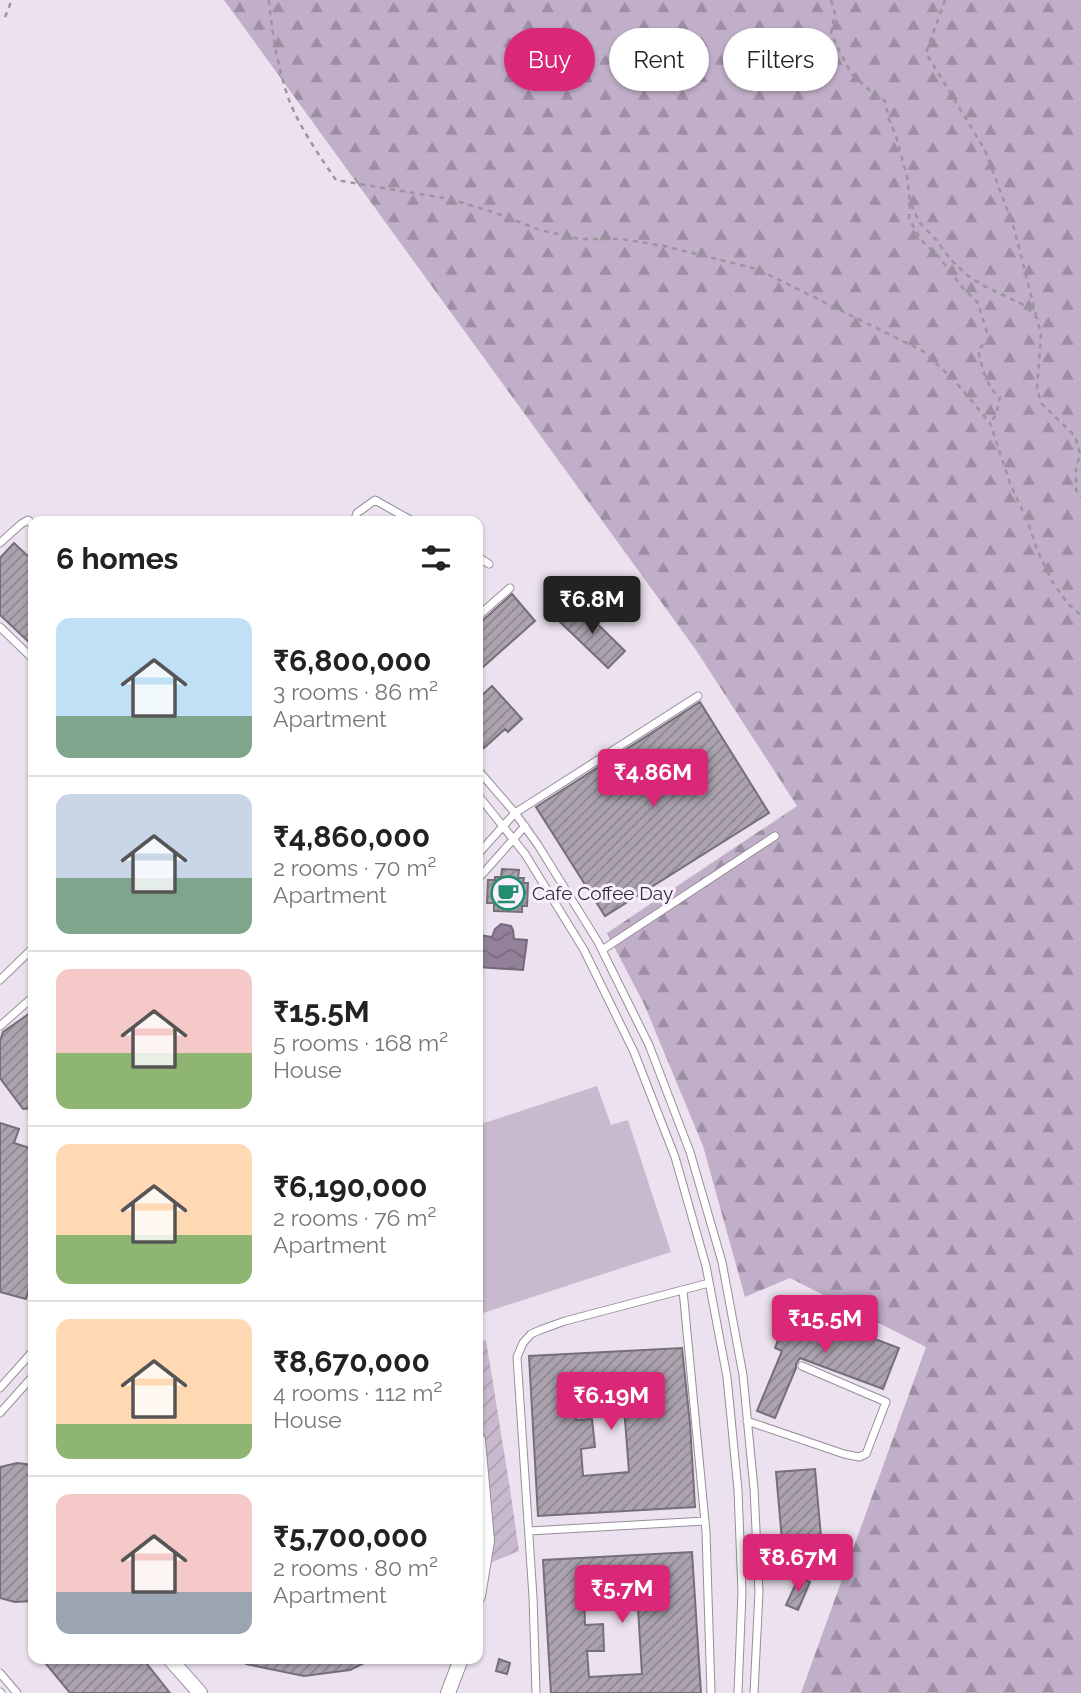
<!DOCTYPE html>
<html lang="en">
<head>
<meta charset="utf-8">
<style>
	:root { --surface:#fff; --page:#f2f2f2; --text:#222; --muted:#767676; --line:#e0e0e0; --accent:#db2777 }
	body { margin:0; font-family:Raleway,sans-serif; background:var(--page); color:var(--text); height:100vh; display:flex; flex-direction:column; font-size:26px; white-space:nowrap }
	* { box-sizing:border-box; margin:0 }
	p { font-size:23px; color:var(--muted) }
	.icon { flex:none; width:38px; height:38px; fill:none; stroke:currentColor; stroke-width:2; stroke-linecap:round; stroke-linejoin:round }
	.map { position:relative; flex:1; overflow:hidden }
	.side { position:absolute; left:28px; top:516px; width:455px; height:1148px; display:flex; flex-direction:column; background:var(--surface); border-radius:14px; box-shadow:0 2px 5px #0004 }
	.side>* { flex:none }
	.guide { position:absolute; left:504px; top:28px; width:471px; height:63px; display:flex; gap:14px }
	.price { position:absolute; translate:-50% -60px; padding:0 16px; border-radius:7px; background:var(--accent); color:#fff; font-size:23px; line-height:46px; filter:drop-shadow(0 2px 4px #0008) }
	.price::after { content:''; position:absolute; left:50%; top:42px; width:21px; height:16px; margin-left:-10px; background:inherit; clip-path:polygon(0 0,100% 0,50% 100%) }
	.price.selected { background:#222; color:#fff }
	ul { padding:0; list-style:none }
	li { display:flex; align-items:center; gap:21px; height:175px; padding:0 28px }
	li+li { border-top:2px solid var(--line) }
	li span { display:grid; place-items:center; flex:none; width:196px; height:140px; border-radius:14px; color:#555 }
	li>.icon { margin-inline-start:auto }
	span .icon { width:84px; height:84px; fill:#fffc; stroke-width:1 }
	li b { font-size:30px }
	h2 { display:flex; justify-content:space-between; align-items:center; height:84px; padding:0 28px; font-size:30px }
	.tag { padding:0 24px; border-radius:32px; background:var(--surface); box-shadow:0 2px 5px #0004; font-size:24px; line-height:63px }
	.tag.selected { background:var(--accent); color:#fff }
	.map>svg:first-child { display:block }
	.grass { fill:#c9b9ce }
	.forest { fill:url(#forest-firs) }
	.garden { fill:url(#garden-furrows) }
	.water { fill:url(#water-waves); stroke:#76687b; stroke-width:2 }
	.building { fill:url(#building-hatch); stroke:#766e79; stroke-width:2; fill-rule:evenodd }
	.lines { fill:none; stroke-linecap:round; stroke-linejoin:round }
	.lane-casing { stroke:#978e9b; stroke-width:9 }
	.street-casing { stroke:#978e9b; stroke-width:16 }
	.path { stroke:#9c959e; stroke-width:2.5; stroke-dasharray:5 5; stroke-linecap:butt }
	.lane { stroke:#fff; stroke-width:7 }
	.street { stroke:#fff; stroke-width:14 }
	.labels { text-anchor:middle; stroke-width:6; stroke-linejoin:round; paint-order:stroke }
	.poi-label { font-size:19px; fill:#312d32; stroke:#f9effd; text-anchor:start }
</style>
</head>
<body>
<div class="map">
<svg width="1081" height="1693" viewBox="0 0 1081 1693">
	<defs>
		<pattern id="forest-firs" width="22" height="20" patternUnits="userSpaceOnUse" patternTransform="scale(1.75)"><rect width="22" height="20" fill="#c1aec8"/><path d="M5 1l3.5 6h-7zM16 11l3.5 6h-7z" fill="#9d8ea3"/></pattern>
		<pattern id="garden-furrows" width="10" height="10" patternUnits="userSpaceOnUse" patternTransform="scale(1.75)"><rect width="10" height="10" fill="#c9b9ce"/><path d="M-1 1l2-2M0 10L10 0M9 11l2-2" fill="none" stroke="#ad9fb1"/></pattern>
		<pattern id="water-waves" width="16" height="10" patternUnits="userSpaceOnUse" patternTransform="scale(1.75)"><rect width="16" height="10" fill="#93819a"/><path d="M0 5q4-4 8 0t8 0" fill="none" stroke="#796a7e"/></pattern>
		<pattern id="building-hatch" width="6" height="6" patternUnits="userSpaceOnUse" patternTransform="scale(1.75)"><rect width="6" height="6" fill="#aca3af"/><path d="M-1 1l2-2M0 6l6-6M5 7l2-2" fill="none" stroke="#8d858f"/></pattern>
	</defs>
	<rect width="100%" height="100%" fill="#ece2ef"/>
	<path class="grass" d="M 597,1086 L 611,1125 L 628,1120 L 671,1252 L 483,1313 L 478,1295 L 478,1169 L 481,1167 L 478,1158 L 478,1125 Z"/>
	<path class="forest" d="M 224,0 L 1081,0 L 1081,1693 L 801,1693 L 926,1347 L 790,1278 L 745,1297 L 703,1146 L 644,1004 L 607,933 L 797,806 L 696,650 Z"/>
	<path class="garden" d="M 486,1340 L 510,1489 L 519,1551 L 482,1566 L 478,1445 L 478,1343 Z"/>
	<path class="water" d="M 501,924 L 511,926 L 513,930 L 514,939 L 527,940 L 523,970 L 478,967 L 478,935 L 492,937 L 495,929 Z"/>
	<path class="building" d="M 14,543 L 33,561 L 33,646 L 0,615 L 0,558 Z
		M 512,594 L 535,621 L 483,667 L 478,660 L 478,622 L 482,621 Z
		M 577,604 L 625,651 L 608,668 L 559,621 Z
		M 492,686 L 522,719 L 508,732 L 505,729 L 484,748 L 478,741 L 478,699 Z
		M 700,702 L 769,813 L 605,916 L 536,807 Z
		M 502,869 L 519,870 L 518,878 L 524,878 L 523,883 L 528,883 L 527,906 L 522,906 L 522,912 L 494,911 L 494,903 L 487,903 L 488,880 L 495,880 L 495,877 L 501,877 Z
		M 33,1011 L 33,1108 L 23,1109 L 0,1078 L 0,1041 L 3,1032 Z
		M 0,1123 L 19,1129 L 14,1143 L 33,1149 L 33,1275 L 26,1299 L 0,1292 Z
		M 790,1307 L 899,1348 L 883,1389 L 800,1358 L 796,1364 L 796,1368 L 775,1418 L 757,1411 L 782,1351 L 775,1348 Z
		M 682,1348 L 690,1424 L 695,1507 L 538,1516 L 529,1356 ZM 623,1394 L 629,1472 L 583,1476 L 581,1449 L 595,1447 L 592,1419 L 576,1420 L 575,1398 Z
		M 17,1463 L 33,1465 L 33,1601 L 15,1602 L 0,1598 L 0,1467 Z
		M 815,1469 L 822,1548 L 783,1552 L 776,1472 Z
		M 692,1552 L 701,1693 L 551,1693 L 543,1560 ZM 637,1592 L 642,1674 L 589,1677 L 587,1651 L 604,1651 L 603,1624 L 585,1625 L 584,1595 Z
		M 799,1577 L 810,1582 L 798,1610 L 786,1605 Z
		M 42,1659 L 143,1659 L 170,1693 L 70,1693 Z
		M 246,1659 L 372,1659 L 350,1670 L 304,1676 L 246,1664 Z
		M 499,1659 L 510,1663 L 507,1674 L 496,1671 Z"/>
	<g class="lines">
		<defs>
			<path id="lane" d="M 354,522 L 357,513 L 375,500 L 414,522
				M 0,543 L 21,524 L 28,520 L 33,525
				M 478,557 L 489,564
				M 478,616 L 510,588
				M 0,627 L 33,659
				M 478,770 L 515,813 L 538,845 L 598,942 L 649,1045 L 690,1152 L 722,1262 L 743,1375 L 754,1489 L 759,1592 L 754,1693
				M 478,795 L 525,854 L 584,950 L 634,1052 L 675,1157 L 706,1266 L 727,1377 L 738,1490 L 742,1592 L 738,1693
				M 478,854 L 515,813 L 698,696
				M 478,879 L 525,826
				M 602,950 L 775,836
				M 0,980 L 33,948
				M 0,1026 L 33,997
				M 683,1290 L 706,1532 L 711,1693
				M 0,1388 L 33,1351
				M 0,1413 L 33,1376
				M 747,1421 L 844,1454 L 859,1457 L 866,1454 L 886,1402 L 802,1366
				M 529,1531 L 705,1521
				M 0,1673 L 17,1693
				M 0,1692 L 1,1693
				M 536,1693 L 533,1597 L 517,1357 L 523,1343 L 531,1334 L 540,1330 L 565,1321 L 709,1283"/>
			<path id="street" d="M 478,1440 L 487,1541 L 478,1596
				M 170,1659 L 200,1693
				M 448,1693 L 461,1659"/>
		</defs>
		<use href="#lane" class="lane-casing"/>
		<use href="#street" class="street-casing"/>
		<path class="path" d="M 269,0 C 272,34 278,69 289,100 C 299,126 320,157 336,180 L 450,199 L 496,213 L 540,230 L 580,239 L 621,239 L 664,246 L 757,269 L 923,351 L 954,380 L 990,423 L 1011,486 L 1027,520 L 1038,552 L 1053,583 L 1068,604 L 1081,615
			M 831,0 L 835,14 L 831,33 L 841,54 L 851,73 L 868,89 L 885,101 L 889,119 L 896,136 L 907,177 L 910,201 L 919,222 L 938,242 L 950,259 L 967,275 L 984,286 L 1024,305 L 1037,318 L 1041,334 L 1037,389 L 1042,404 L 1075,436 L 1080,454 L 1076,468 L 1076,490 L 1081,497
			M 945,0 L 926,53 L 985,150 L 1014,228 L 1036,315
			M 5,17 L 11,2 L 10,0
			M 910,204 L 909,219 L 922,241 L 938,256 L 963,288 L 978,303 L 989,339 L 978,350 C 982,367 986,387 1000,397 L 996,415 L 990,423"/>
		<use href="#lane" class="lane"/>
		<use href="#street" class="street"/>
	</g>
	<defs>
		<symbol id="cafe-ring" viewBox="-11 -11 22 22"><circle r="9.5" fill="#f9effd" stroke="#218e6d" stroke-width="1.5"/><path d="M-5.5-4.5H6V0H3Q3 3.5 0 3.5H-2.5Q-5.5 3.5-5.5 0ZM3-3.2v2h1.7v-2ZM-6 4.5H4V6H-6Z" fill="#218e6d"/></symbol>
	</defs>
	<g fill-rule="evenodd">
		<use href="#cafe-ring" x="489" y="874" width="38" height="38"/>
	</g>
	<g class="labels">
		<g class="poi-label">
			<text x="532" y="900">Cafe Coffee Day</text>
		</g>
	</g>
</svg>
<b class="price selected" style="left:592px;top:636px">₹6.8M</b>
<b class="price" style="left:653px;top:809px">₹4.86M</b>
<b class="price" style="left:825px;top:1355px">₹15.5M</b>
<b class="price" style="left:611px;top:1432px">₹6.19M</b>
<b class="price" style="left:798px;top:1594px">₹8.67M</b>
<b class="price" style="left:622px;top:1625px">₹5.7M</b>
<div class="guide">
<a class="tag selected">Buy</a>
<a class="tag">Rent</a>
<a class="tag">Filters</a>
</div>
<section class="side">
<h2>6 homes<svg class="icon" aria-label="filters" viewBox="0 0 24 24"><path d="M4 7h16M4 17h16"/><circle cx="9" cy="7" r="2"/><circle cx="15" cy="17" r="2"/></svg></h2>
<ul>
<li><span style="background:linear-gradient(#bfe0f5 70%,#7fa58c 0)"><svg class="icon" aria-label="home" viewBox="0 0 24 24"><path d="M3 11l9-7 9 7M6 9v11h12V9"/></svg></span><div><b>₹6,800,000</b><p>3 rooms · 86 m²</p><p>Apartment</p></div></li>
<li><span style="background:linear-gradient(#c9d6e8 60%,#7fa58c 0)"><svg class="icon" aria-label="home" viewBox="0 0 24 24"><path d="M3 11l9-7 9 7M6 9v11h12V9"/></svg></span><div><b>₹4,860,000</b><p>2 rooms · 70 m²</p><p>Apartment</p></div></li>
<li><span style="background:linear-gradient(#f6c9c9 60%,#8fb573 0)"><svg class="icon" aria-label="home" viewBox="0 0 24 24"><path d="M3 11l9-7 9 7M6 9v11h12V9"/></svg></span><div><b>₹15.5M</b><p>5 rooms · 168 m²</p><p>House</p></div></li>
<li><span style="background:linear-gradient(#ffd9b3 65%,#8fb573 0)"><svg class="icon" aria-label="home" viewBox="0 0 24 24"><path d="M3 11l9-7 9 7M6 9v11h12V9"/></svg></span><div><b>₹6,190,000</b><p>2 rooms · 76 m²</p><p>Apartment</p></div></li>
<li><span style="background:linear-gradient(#ffd9b3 75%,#8fb573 0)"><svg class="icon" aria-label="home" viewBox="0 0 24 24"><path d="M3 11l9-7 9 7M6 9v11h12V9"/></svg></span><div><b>₹8,670,000</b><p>4 rooms · 112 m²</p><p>House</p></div></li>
<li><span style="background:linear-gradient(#f6c9c9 70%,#9aa5b1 0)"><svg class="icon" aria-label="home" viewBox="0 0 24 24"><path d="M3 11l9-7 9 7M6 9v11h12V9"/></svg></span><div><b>₹5,700,000</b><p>2 rooms · 80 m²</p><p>Apartment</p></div></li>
</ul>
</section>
</div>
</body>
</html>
